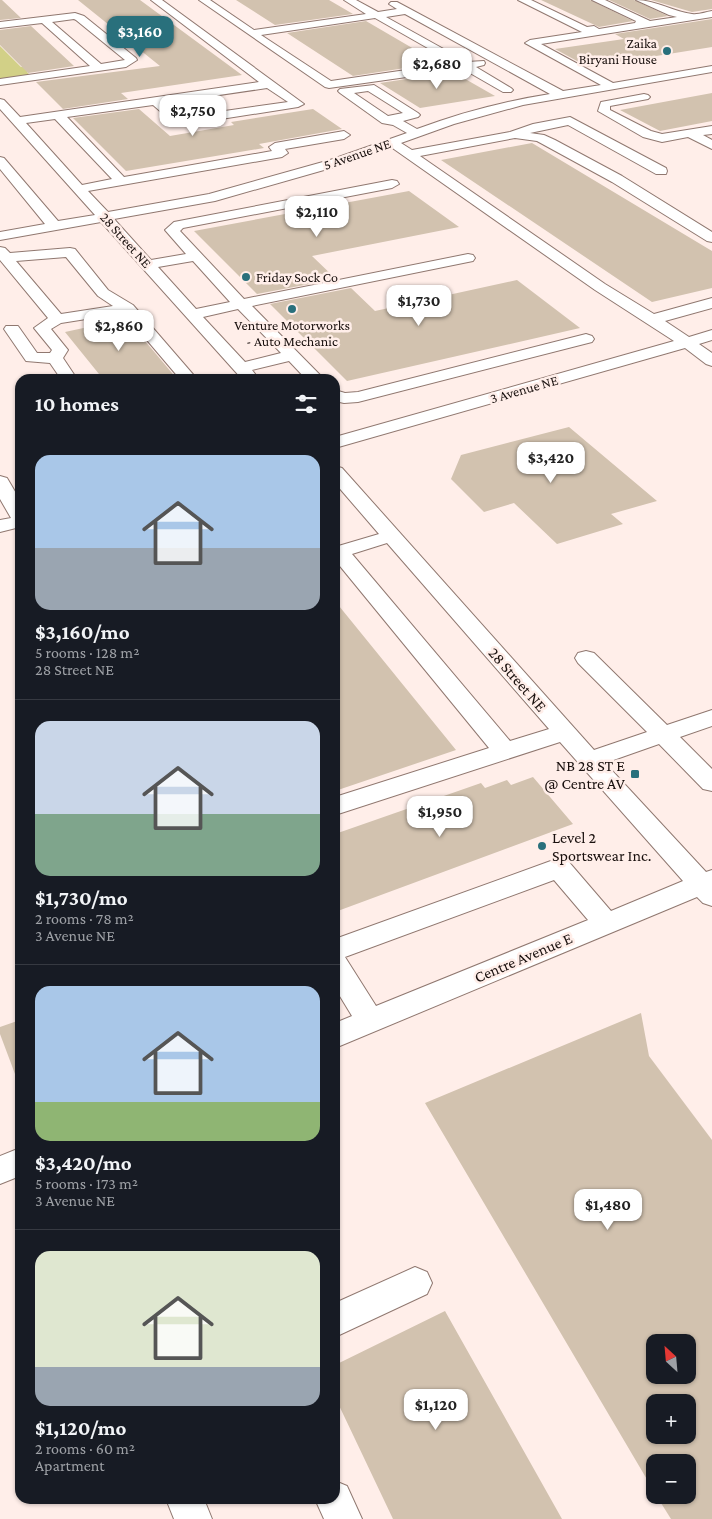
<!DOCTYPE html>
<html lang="en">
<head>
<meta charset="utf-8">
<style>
	:root { --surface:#171b24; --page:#242831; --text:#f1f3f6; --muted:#9ea1a6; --line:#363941; --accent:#29707c }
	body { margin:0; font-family:"Crimson Pro",serif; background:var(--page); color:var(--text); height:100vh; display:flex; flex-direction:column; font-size:19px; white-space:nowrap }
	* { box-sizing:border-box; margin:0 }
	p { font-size:16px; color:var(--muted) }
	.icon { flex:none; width:28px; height:28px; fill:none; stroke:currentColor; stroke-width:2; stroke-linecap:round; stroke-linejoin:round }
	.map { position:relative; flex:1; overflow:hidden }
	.drawer { position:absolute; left:15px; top:374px; width:325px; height:1130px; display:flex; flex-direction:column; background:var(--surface); border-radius:15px; box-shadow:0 1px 4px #0004 }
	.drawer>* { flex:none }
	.needle { width:32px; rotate:334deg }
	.fabs { position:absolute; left:646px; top:1334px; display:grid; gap:10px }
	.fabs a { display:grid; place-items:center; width:50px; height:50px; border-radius:10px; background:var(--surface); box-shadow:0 1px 4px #0004; font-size:25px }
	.price { position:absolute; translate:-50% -42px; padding:0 11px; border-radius:10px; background:#fff; color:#222; font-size:16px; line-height:32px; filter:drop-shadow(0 1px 2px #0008) }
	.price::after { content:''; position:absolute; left:50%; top:30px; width:15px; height:11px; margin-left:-8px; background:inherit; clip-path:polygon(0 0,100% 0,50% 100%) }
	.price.current { background:var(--accent); color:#fff }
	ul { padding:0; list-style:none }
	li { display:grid; align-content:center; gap:10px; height:265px; padding:0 20px }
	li+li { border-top:1px solid var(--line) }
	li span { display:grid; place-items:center; height:155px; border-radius:15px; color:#555 }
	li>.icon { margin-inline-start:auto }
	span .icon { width:90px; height:90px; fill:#fffc; stroke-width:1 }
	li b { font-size:21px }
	h2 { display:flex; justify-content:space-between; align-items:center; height:60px; padding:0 20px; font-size:21px }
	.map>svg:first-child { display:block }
	.green { fill:#d2d087 }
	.building { fill:#d2c2af; fill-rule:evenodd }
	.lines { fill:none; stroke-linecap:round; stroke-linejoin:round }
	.minor-casing { stroke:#907870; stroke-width:2 }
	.minor { fill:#fff; fill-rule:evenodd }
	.poi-dot { fill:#29707c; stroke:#ffeee9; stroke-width:2 }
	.labels { text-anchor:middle; stroke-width:5; stroke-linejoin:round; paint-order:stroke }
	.far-poi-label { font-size:14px; fill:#19100e; stroke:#ffeee9; text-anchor:end }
	.far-street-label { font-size:14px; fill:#19100e; stroke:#ffeee9 }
	.street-label { font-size:16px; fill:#19100e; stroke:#ffeee9 }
	.poi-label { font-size:16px; fill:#19100e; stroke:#ffeee9; text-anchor:end }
</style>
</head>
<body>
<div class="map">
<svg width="712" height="1519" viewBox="0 0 712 1519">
	<rect width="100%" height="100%" fill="#ffeee9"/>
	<path class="green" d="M 0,46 L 21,67 L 39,64 L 27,72 L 30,75 L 0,80 Z"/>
	<path class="building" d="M 0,0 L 2,0 L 21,18 L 0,20 Z
		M 78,0 L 140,0 L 242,75 L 121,93 L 128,99 L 63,109 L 36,82 L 160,66 Z
		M 236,0 L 329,0 L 353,14 L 275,25 Z
		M 541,0 L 590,0 L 633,21 L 599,27 Z
		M 609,0 L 634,0 L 668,16 L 650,19 Z
		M 651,0 L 712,0 L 712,9 L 692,12 Z
		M 712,19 L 712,47 L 588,67 L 555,49 L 624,39 L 615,34 Z
		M 366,21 L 438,63 L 353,76 L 287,33 Z
		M 31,26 L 74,66 L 28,73 L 0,45 L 0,30 Z
		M 453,72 L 495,96 L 420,108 L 380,83 Z
		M 712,93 L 712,121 L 660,131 L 620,110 Z
		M 139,109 L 170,136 L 234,125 L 231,122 L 313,109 L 342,129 L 259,144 L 264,148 L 126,171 L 73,118 Z
		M 532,143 L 712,251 L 712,288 L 652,302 L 441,160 Z
		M 409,191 L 459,227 L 312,256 L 336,279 L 257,294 L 194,231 Z
		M 517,280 L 580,328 L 347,381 L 270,304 L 351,288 L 375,311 Z
		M 125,319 L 151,348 L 177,379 L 103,379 L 65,332 Z
		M 569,427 L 657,501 L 611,514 L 623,524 L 557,544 L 514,503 L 484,512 L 451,479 L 461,455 Z
		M 335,601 L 456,750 L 335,791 Z
		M 533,777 L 573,824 L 335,912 L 335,834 L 481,783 L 485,788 L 507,780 L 511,785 Z
		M 641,1013 L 649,1056 L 712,1140 L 712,1519 L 671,1519 L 656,1495 L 688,1495 L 688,1462 L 655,1462 L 655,1493 L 425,1103 ZM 655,1342 L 688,1342 L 688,1375 L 655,1375 ZM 655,1402 L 688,1402 L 688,1435 L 655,1435 Z
		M 20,1020 L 20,1082 L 18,1082 L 0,1034 L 0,1027 Z
		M 445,1311 L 562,1519 L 393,1519 L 335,1397 L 335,1365 Z"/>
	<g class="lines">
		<defs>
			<path id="minor" d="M 151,0 L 162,0 L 304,104 L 298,107 L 183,125 L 174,123 L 153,105 L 67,117 L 124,177 L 272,151 L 269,147 L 275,143 L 344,131 L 350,135 L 344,139 L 285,149 L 288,153 L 282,157 L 88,191 L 108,212 L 209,194 L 330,160 L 407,133 L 393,125 L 382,123 L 340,93 L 338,91 L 340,89 L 374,85 L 418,113 L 420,115 L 418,117 L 403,121 L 417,129 C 460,113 505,101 550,94 L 405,14 L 386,17 L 467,62 L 484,61 L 485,63 L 484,65 L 476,67 L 511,88 L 513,90 L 511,92 L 503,92 L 463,69 L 329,88 L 325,87 L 199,0 L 210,0 L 254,30 L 366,14 L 344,0 L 356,0 L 378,12 L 397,9 L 389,4 L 391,2 L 397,2 L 563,91 L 601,85 L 525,43 L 530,40 L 582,32 L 518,0 L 531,0 L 587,27 L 594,26 L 599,29 L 635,23 L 636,21 L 592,0 L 605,0 L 650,21 L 677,17 L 669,15 L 636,0 C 656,0 674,12 692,14 C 698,15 706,12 712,11 L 712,17 L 541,44 L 613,83 L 712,66 L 712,72 L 523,105 L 454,124 L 401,143 L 412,150 L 510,132 L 533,124 L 570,117 L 666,168 L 667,171 L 666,174 L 656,174 L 568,125 L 530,133 L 544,135 L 555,140 L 622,176 L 712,232 L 712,242 L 707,241 L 612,182 L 537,141 L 515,138 L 420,156 L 605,284 L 654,314 L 712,298 L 712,308 L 665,321 L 689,337 L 712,330 L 712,340 L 699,344 L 712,353 L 712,366 L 706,364 L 685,348 L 335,448 L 335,437 L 674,341 L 595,290 L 391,147 L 338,166 L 215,201 L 114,219 L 151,260 L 186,254 L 165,230 L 174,222 L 392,180 L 397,181 L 399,184 L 392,188 L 183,228 L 180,231 L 244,299 L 468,254 L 473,255 L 475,258 L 473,261 L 468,262 L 252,306 L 324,379 L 306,379 L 289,361 L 252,370 L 259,379 L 242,379 L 101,222 L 0,240 L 0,232 L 45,224 L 0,169 L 0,157 L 4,158 L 58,221 L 95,215 L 0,109 L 0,99 L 4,100 L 20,117 L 259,82 ZM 375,18 L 454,63 L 331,81 L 261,35 ZM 267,88 L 288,102 L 183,117 L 165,103 ZM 368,91 L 403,113 L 388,116 L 354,93 ZM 55,119 L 112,179 L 82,185 L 26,123 ZM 193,261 L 230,302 L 196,309 L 158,267 ZM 238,309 L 281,353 L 245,362 L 203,317 Z
				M 75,13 L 84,16 L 136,58 L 137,60 L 126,67 L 0,85 L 0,79 L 90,66 L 42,23 L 0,28 L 0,22 ZM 74,19 L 76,20 L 125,60 L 101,64 L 52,22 Z
				M 644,94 L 648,95 L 650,97 L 648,99 L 610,106 L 610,110 L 651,131 L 662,134 L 712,126 L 712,134 L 703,135 L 712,140 L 712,149 L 688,137 L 662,142 L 643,137 L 598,111 L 601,102 Z
				M 0,247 L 5,248 L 10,253 L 70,248 L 75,249 L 108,290 L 133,305 L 197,379 L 180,379 L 124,313 L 61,323 L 51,329 L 68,350 L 63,358 L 77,379 L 61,379 L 50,363 L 26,361 L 4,329 L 6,326 L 18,326 L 37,353 L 50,353 L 52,350 L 34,328 L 48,318 L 0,260 ZM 66,257 L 98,296 L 113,306 L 61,314 L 16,261 Z
				M 586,334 L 592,336 L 594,339 L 592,342 L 358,402 L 344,403 L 335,401 L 335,390 L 345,393 L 358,392 Z
				M 335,466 L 342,468 L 594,750 L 647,732 L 578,663 L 575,658 L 578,653 L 586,651 L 594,653 L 667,725 L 712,710 L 712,726 L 680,737 L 712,769 L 712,791 L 703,789 L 659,744 L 605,763 L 706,872 L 712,870 L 712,906 L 703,903 L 697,897 L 335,1048 L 335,1023 L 352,1016 L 335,988 L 335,939 L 559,858 L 568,861 L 611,911 L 683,881 L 560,742 L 335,815 L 335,797 L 489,748 L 335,560 L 335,547 L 379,534 L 335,483 ZM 387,543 L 549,729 L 510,741 L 352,554 ZM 554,880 L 588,920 L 376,1006 L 345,957 Z
				M 0,476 L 7,478 L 20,500 L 20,527 L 0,532 L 0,520 L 11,518 L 0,499 Z
				M 20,1148 L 20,1176 L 0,1184 L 0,1156 Z
				M 415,1267 L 427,1272 L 432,1283 L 427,1294 L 335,1337 L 335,1303 Z
				M 335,1481 L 347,1486 L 362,1519 L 324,1519 L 315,1499 L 335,1499 Z
				M 166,1499 L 204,1499 L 212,1519 L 174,1519 Z"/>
		</defs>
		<use href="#minor" class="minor-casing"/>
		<use href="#minor" class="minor"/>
	</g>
	<g class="poi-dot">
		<circle cx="667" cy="51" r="5"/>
		<circle cx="246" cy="277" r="5"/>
		<circle cx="292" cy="309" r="5"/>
		<rect x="630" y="769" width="10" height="10" rx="2.5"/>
		<circle cx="542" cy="846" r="5"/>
	</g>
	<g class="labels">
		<g class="far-poi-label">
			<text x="657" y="48">Zaika<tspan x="657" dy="16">Biryani House</tspan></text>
			<text x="256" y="282" text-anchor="start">Friday Sock Co</text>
			<text x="292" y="330" text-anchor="middle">Venture Motorworks<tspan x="292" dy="16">- Auto Mechanic</tspan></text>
		</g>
		<g class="far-street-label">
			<text transform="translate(357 154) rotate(-19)" y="5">5 Avenue NE</text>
			<text transform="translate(126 240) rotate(48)" y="5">28 Street NE</text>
			<text transform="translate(524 389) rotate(-16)" y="5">3 Avenue NE</text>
		</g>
		<g class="street-label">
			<text transform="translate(518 679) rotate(49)" y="6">28 Street NE</text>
			<text transform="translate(523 957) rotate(-23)" y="6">Centre Avenue E</text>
		</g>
		<g class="poi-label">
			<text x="625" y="771">NB 28 ST E<tspan x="625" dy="18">@ Centre AV</tspan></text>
			<text x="552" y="843" text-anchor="start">Level 2<tspan x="552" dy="18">Sportswear Inc.</tspan></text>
		</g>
	</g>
</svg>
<div class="fabs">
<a><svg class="needle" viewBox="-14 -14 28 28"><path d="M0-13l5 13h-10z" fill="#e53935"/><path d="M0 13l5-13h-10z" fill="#9ea1a6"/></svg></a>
<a>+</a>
<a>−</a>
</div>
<b class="price current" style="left:140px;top:58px">$3,160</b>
<b class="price" style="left:437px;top:90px">$2,680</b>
<b class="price" style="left:193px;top:137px">$2,750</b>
<b class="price" style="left:317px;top:238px">$2,110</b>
<b class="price" style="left:419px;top:327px">$1,730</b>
<b class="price" style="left:119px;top:352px">$2,860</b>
<b class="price" style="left:551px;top:484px">$3,420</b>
<b class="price" style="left:440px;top:838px">$1,950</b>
<b class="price" style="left:608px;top:1231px">$1,480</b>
<b class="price" style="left:436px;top:1431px">$1,120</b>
<section class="drawer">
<h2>10 homes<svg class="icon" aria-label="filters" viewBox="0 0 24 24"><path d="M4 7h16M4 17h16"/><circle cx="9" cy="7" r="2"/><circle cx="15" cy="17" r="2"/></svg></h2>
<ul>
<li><span style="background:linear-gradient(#a9c7e8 60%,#9aa5b1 0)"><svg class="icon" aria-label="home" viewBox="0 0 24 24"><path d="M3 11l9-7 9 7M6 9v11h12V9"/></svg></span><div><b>$3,160/mo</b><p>5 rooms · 128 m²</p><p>28 Street NE</p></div></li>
<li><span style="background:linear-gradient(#c9d6e8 60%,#7fa58c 0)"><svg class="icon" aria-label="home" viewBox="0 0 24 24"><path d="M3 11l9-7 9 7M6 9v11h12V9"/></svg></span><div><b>$1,730/mo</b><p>2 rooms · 78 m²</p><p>3 Avenue NE</p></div></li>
<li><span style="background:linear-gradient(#a9c7e8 75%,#8fb573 0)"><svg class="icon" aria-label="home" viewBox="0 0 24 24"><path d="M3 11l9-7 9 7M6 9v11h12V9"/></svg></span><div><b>$3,420/mo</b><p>5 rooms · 173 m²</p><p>3 Avenue NE</p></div></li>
<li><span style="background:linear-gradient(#dfe7d0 75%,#9aa5b1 0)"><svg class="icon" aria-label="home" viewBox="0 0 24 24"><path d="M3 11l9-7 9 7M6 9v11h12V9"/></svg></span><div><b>$1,120/mo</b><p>2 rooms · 60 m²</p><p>Apartment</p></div></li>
</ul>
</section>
</div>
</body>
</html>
